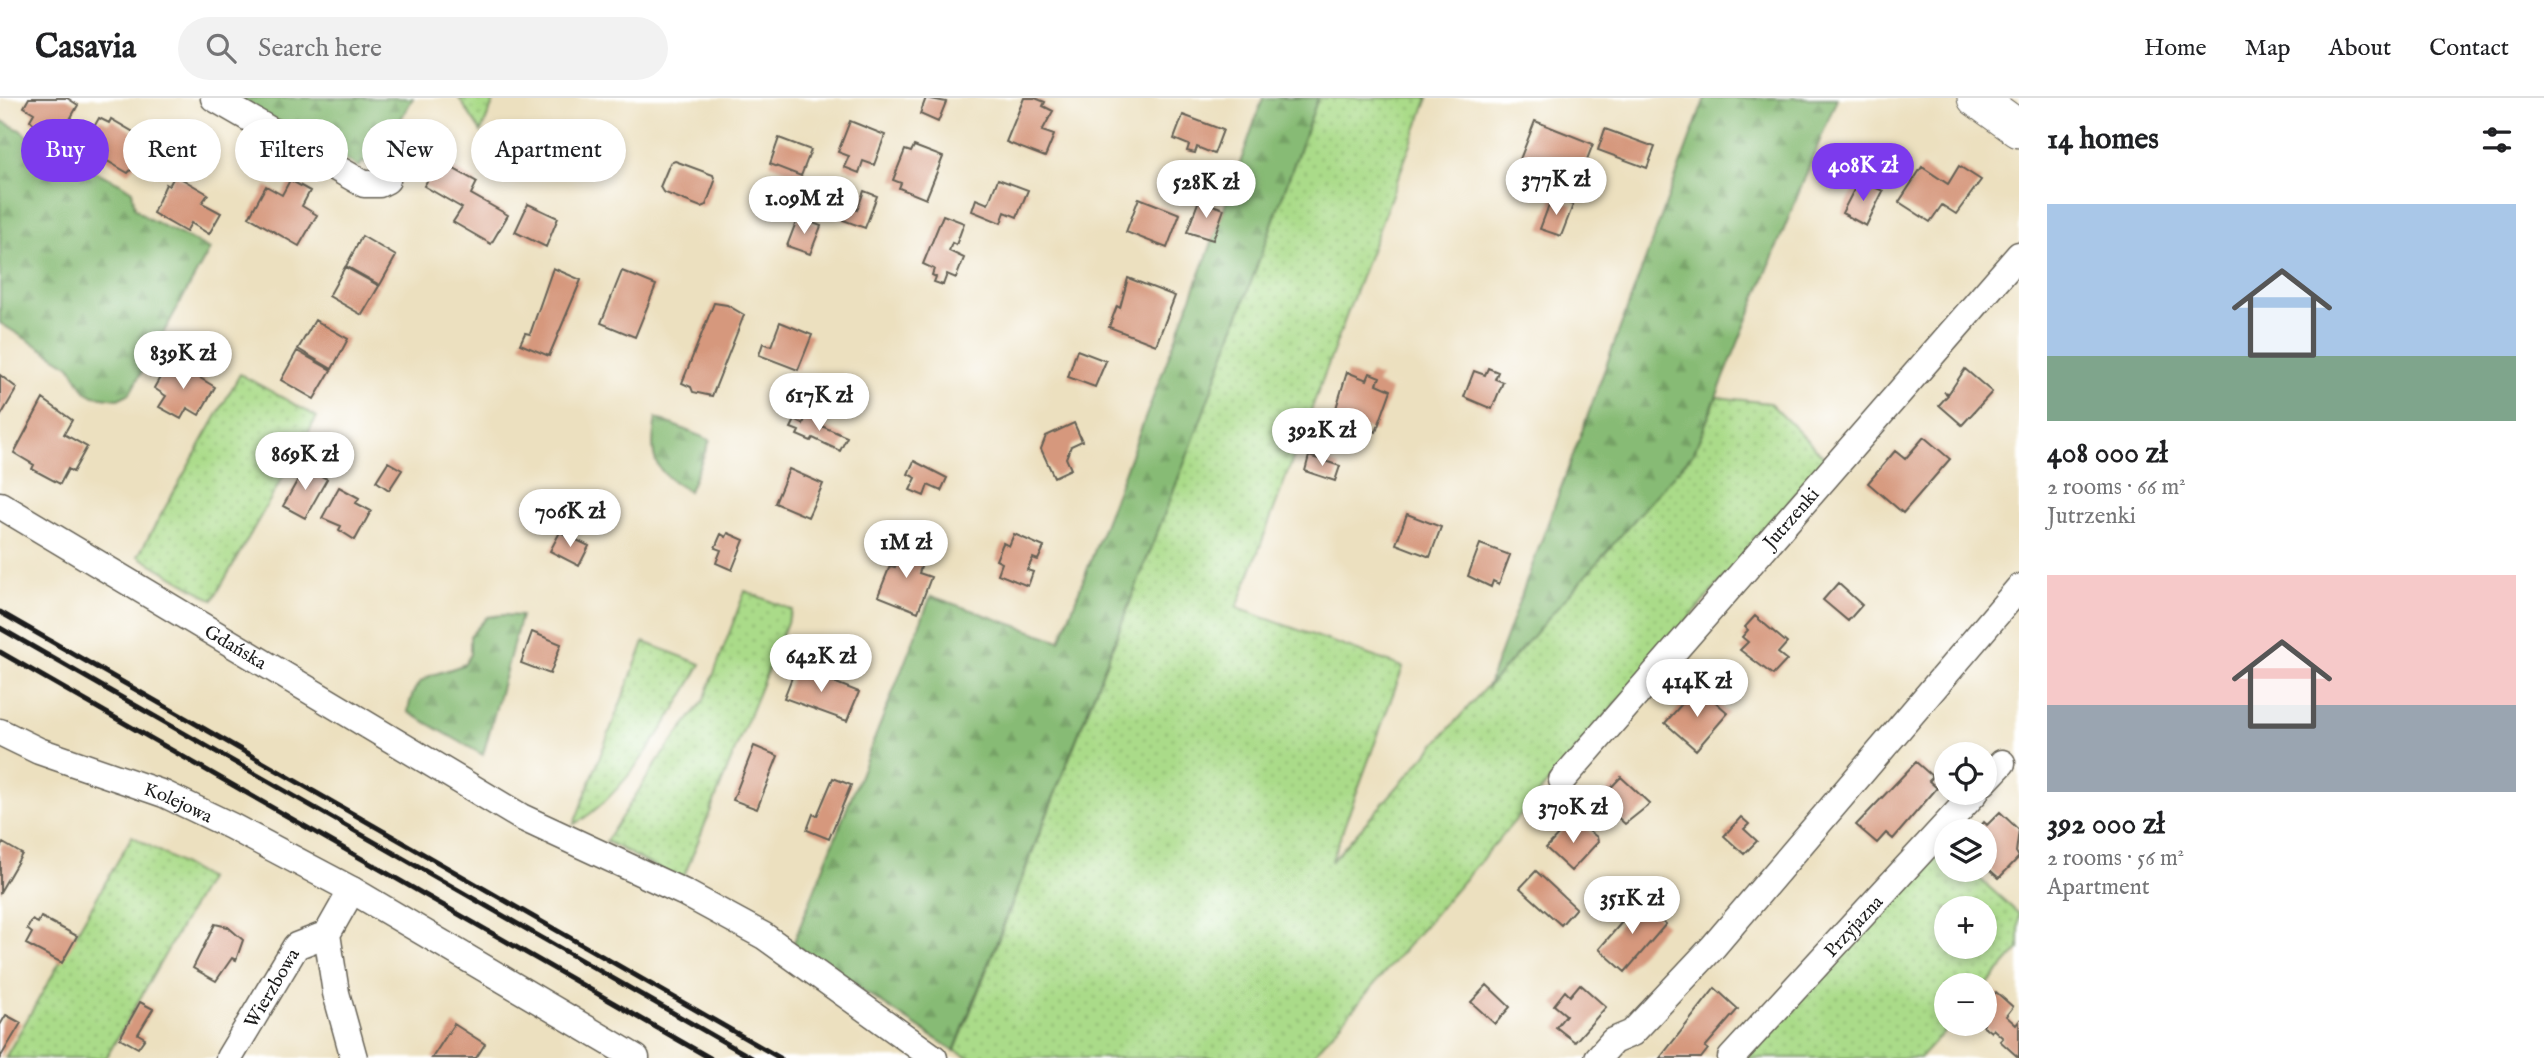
<!DOCTYPE html>
<html lang="en">
<head>
<meta charset="utf-8">
<style>
	:root { --surface:#fff; --page:#f2f2f2; --text:#202124; --muted:#757577; --line:#e0e0e0; --accent:#7c3aed }
	body { margin:0; font-family:"IM FELL English",serif; background:var(--page); color:var(--text); height:100vh; display:flex; flex-direction:column; font-size:26px; white-space:nowrap }
	* { box-sizing:border-box; margin:0 }
	p { font-size:23px; color:var(--muted) }
	.icon { flex:none; width:38px; height:38px; fill:none; stroke:currentColor; stroke-width:2; stroke-linecap:round; stroke-linejoin:round }
	.map { position:relative; flex:1; overflow:hidden }
	.panel { display:flex; flex-direction:column; background:var(--surface); width:525px }
	.panel>* { flex:none }
	.top-card { position:absolute; left:21px; top:21px; width:665px; height:63px; display:flex; gap:14px }
	.fabs { position:absolute; left:1934px; top:644px; display:grid; gap:14px }
	.fabs a { display:grid; place-items:center; width:63px; height:63px; border-radius:50%; background:var(--surface); box-shadow:0 4px 10px #0003; font-size:35px }
	.price { position:absolute; translate:-50% -60px; padding:0 16px; border-radius:24px; background:#fff; color:#222; font-size:23px; line-height:46px; filter:drop-shadow(0 2px 4px #0008) }
	.price::after { content:''; position:absolute; left:50%; top:42px; width:21px; height:16px; margin-left:-10px; background:inherit; clip-path:polygon(0 0,100% 0,50% 100%) }
	.price.selected { background:var(--accent); color:#fff }
	ul { padding:0; list-style:none }
	li { display:grid; align-content:center; gap:14px; height:371px; padding:0 28px }
	li span { display:grid; place-items:center; height:217px; border-radius:0px; color:#555 }
	li>.icon { margin-inline-start:auto }
	span .icon { width:126px; height:126px; fill:#fffc; stroke-width:1 }
	li b { font-size:30px }
	h2 { display:flex; justify-content:space-between; align-items:center; height:84px; padding:0 28px; font-size:30px }
	.chip { padding:0 24px; border-radius:32px; background:var(--surface); box-shadow:0 4px 10px #0003; font-size:24px; line-height:63px }
	.chip.selected { background:var(--accent); color:#fff }
	header { display:flex; align-items:center; gap:42px; box-sizing:border-box; height:98px; padding:0 35px; background:var(--surface); border-bottom:2px solid var(--line) }
	header strong { font-size:33px }
	nav { display:flex; gap:38px; margin-inline-start:auto; font-size:24px }
	.search { width:490px; height:63px; background:var(--page); display:flex; align-items:center; gap:18px; box-sizing:border-box; padding:0 24px; border-radius:38px; color:var(--muted); font-size:26px }
	main { display:flex; flex:1; min-height:0 }
	.map>svg:first-child { display:block }
	.grass { fill:url(#grass-dots); stroke:#637c52; stroke-width:2; fill-rule:evenodd }
	.forest { fill:url(#forest-firs); stroke:#526c48; stroke-width:2 }
	.building { fill:#d6987d }
	.lines { fill:none; stroke-linecap:round; stroke-linejoin:round }
	.street-casing { stroke:#656155; stroke-width:29 }
	.secondary-casing { stroke:#656155; stroke-width:39 }
	.street { stroke:#fff; stroke-width:26 }
	.secondary { stroke:#fff; stroke-width:37 }
	.rail { stroke:#1c1c1c; stroke-width:5 }
	.labels { text-anchor:middle; stroke-width:6; stroke-linejoin:round; paint-order:stroke }
	.street-label { font-size:19px; fill:#1c1c1c; stroke:#fff }
</style>
</head>
<body>
<header>
<strong>Casavia</strong>
<div class="search"><svg class="icon" aria-label="search" viewBox="0 0 24 24"><circle cx="10" cy="10" r="6"/><path d="M15 15l6 6"/></svg>Search here</div>
<nav><a>Home</a><a>Map</a><a>About</a><a>Contact</a></nav>
</header>
<main>
<div class="map">
<svg width="2019" height="960" viewBox="0 0 2019 960">
	<defs>
		<pattern id="grass-dots" width="8" height="8" patternUnits="userSpaceOnUse" patternTransform="scale(1.75)"><rect width="8" height="8" fill="#aadb89"/><path d="M2 2h.1M6 6h.1" fill="none" stroke="#92bb76" stroke-width="1.8" stroke-linecap="round"/></pattern>
		<pattern id="forest-firs" width="22" height="20" patternUnits="userSpaceOnUse" patternTransform="scale(1.75)"><rect width="22" height="20" fill="#87bb75"/><path d="M5 1l3.5 6h-7zM16 11l3.5 6h-7z" fill="#74a065"/></pattern>
	</defs>
	<rect width="100%" height="100%" fill="#fff"/>
	<filter id="ink" filterUnits="userSpaceOnUse"><feTurbulence type="fractalNoise" baseFrequency=".0143" numOctaves="2"/><feDisplacementMap in="SourceGraphic" scale="14" xChannelSelector="R" yChannelSelector="G"/><feConvolveMatrix kernelMatrix="1 2 1 2 8 2 1 2 1" color-interpolation-filters="sRGB"/></filter>
	<filter id="wash" filterUnits="userSpaceOnUse"><feTurbulence type="fractalNoise" baseFrequency=".00686" numOctaves="4" result="noise"/><feDisplacementMap in="SourceGraphic" scale="28" xChannelSelector="R" yChannelSelector="G"/><feGaussianBlur stdDeviation="1.57" result="paint"/><feColorMatrix in="noise" values="0 0 0 0 0 0 0 0 0 0 0 0 0 0 0 0 0 1.4 0 .05"/><feComposite in="paint" operator="in"/></filter>
	<g filter="url(#wash)">
		<rect width="100%" height="100%" fill="#ece0bf"/>
		<path class="grass" d="M 459,0 L 495,0 L 481,34 Z
			M 1318,0 L 1428,0 L 1237,510 L 1403,569 L 1331,764 L 1694,354 L 1717,299 L 1770,305 L 1826,361 L 1311,960 L 971,960 L 955,953 L 1193,343 Z
			M 240,276 L 317,319 L 213,502 L 138,458 Z
			M 745,493 L 792,512 L 682,783 L 606,743 L 659,661 L 704,602 Z
			M 644,544 L 701,566 C 675,614 622,702 574,726 Z
			M 132,738 L 208,781 L 106,960 L 5,960 Z
			M 1939,743 L 1946,750 L 1946,772 L 1970,772 L 2019,816 L 2019,851 L 1985,889 L 1946,887 L 1946,926 L 1951,926 L 1920,960 L 1744,960 ZM 1946,810 L 1984,810 L 1984,849 L 1946,849 Z"/>
		<path class="forest" d="M 237,0 L 413,0 L 373,69 L 363,64 L 359,69 Z
			M 1263,0 L 1318,0 L 1193,343 L 954,953 L 793,846 L 931,498 L 1060,543 L 1213,142 Z
			M 1705,0 L 1837,0 L 1694,354 L 1487,590 Z
			M 0,22 L 20,32 L 39,47 L 120,85 L 132,93 L 135,110 L 147,120 L 210,151 L 130,295 L 118,301 L 94,298 L 85,293 L 70,268 L 0,225 Z
			M 656,320 L 710,342 L 689,393 C 653,374 649,360 656,320 Z
			M 502,517 L 521,518 L 483,657 L 408,614 C 414,572 435,579 465,566 L 470,556 L 470,538 L 487,519 Z"/>
		<g id="blocks">
			<path class="building" d="M 29,0 L 67,0 L 78,7 L 64,32 L 53,26 L 49,33 L 41,33 L 30,22 L 34,15 L 24,9 Z
				M 926,0 L 946,4 L 938,24 L 920,16 Z
				M 1035,0 L 1045,4 L 1043,8 L 1053,13 L 1042,33 L 1054,37 L 1045,59 L 1006,44 L 1024,0 Z
				M 1183,17 L 1223,32 L 1214,56 L 1197,49 L 1195,55 L 1187,53 L 1189,47 L 1174,41 Z
				M 99,20 L 109,25 L 111,21 L 147,42 L 139,63 L 128,75 L 92,54 L 94,50 L 85,45 Z
				M 850,23 L 885,37 L 874,67 L 863,63 L 859,75 L 844,69 L 849,58 L 838,54 Z
				M 1535,23 L 1593,46 L 1577,87 L 1519,64 Z
				M 411,25 L 449,47 L 440,63 L 477,84 L 471,96 L 508,117 L 491,146 L 453,124 L 462,110 L 424,88 L 432,75 L 395,54 Z
				M 1605,31 L 1655,49 L 1647,70 L 1598,52 Z
				M 779,40 L 811,52 L 801,78 L 770,66 Z
				M 914,48 L 943,59 L 926,101 L 899,90 L 901,85 L 893,82 L 905,52 L 911,54 Z
				M 675,63 L 713,77 L 715,83 L 706,107 L 701,109 L 663,94 L 660,89 L 670,65 Z
				M 1959,68 L 1981,82 L 1956,116 L 1942,107 L 1930,124 L 1899,104 L 1922,69 L 1948,86 Z
				M 175,77 L 208,96 L 202,105 L 221,115 L 209,136 L 191,125 L 186,134 L 153,115 L 166,86 L 169,88 Z
				M 998,81 L 1028,92 L 1017,119 L 1005,114 L 1001,125 L 972,113 L 976,101 L 988,106 Z
				M 290,82 L 310,93 L 302,108 L 317,117 L 299,148 L 249,119 L 266,88 L 282,97 Z
				M 1859,82 L 1883,93 L 1866,128 L 1842,115 Z
				M 864,93 L 877,98 L 865,130 L 843,122 L 848,109 L 857,112 Z
				M 1552,99 L 1573,107 L 1561,138 L 1540,131 Z
				M 1139,100 L 1180,116 L 1167,150 L 1126,134 Z
				M 1199,102 L 1224,111 L 1213,142 L 1187,134 Z
				M 528,106 L 558,120 L 546,149 L 515,134 Z
				M 943,117 L 964,125 L 956,147 L 952,145 L 949,153 L 964,160 L 956,180 L 947,176 L 943,187 L 934,184 L 936,179 L 932,177 L 934,171 L 923,166 Z
				M 798,119 L 821,128 L 810,156 L 787,148 Z
				M 362,138 L 396,158 L 380,187 L 346,168 Z
				M 345,169 L 379,188 L 362,217 L 329,198 Z
				M 553,170 L 581,182 L 549,258 L 520,246 L 525,235 L 530,236 Z
				M 622,173 L 656,187 L 635,239 L 601,225 Z
				M 1128,180 L 1175,198 L 1156,247 L 1109,229 L 1117,208 L 1120,210 Z
				M 714,205 L 727,207 L 744,217 L 712,298 L 693,294 L 691,289 L 682,285 Z
				M 315,222 L 348,241 L 332,271 L 298,251 Z
				M 780,224 L 812,237 L 798,272 L 759,257 L 763,245 L 771,248 Z
				M 1077,252 L 1106,263 L 1095,289 L 1068,279 Z
				M 297,253 L 331,272 L 314,301 L 281,282 Z
				M 170,262 L 215,289 L 199,317 L 187,310 L 181,321 L 159,309 L 166,298 L 154,290 Z
				M 1488,270 L 1498,274 L 1495,281 L 1503,284 L 1492,311 L 1464,299 L 1474,273 L 1485,277 Z
				M 1965,271 L 1992,294 L 1962,327 L 1939,307 L 1948,297 L 1944,294 L 1949,295 Z
				M 1347,274 L 1367,282 L 1370,275 L 1380,279 L 1377,286 L 1391,292 L 1376,334 L 1334,317 Z
				M 0,277 L 17,290 L 0,319 Z
				M 43,301 L 72,322 L 64,336 L 87,349 L 73,374 L 68,371 L 60,386 L 32,371 L 34,367 L 14,355 Z
				M 807,316 L 821,322 L 819,327 L 847,339 L 840,353 L 813,340 L 811,343 L 797,337 L 799,333 L 791,330 L 795,322 L 803,326 Z
				M 1074,325 L 1082,343 L 1071,348 L 1066,360 L 1071,371 L 1054,379 L 1041,351 L 1046,338 Z
				M 1924,339 L 1950,361 L 1903,415 L 1868,385 L 1895,353 L 1905,361 Z
				M 1309,358 L 1340,368 L 1335,383 L 1305,373 Z
				M 914,363 L 947,380 L 941,393 L 928,387 L 924,398 L 910,392 L 916,380 L 908,376 Z
				M 388,364 L 402,372 L 389,392 L 376,383 Z
				M 305,369 L 327,381 L 305,420 L 283,408 Z
				M 789,371 L 823,386 L 808,419 L 775,405 Z
				M 339,389 L 359,400 L 356,405 L 371,413 L 355,442 L 339,432 L 341,428 L 322,420 Z
				M 1407,416 L 1441,429 L 1430,459 L 1396,446 Z
				M 560,434 L 589,448 L 579,468 L 550,453 Z
				M 728,435 L 744,442 L 732,472 L 716,465 L 721,452 L 715,450 L 721,436 L 726,439 Z
				M 1014,436 L 1044,449 L 1038,462 L 1033,460 L 1027,472 L 1033,474 L 1028,488 L 998,476 L 1002,465 L 996,462 L 1003,445 L 1009,448 Z
				M 1480,446 L 1510,457 L 1499,486 L 1493,483 L 1491,489 L 1468,478 Z
				M 898,447 L 925,457 L 919,475 L 931,479 L 918,514 L 878,498 L 890,468 L 895,469 L 898,461 L 893,460 Z
				M 1838,485 L 1862,507 L 1848,523 L 1823,502 Z
				M 1755,518 L 1787,545 L 1778,555 L 1787,562 L 1773,577 L 1740,552 L 1748,544 L 1742,539 L 1748,532 L 1745,529 Z
				M 532,534 L 561,546 L 550,576 L 521,565 Z
				M 796,569 L 859,594 L 847,623 L 784,600 Z
				M 1702,592 L 1728,615 L 1696,652 L 1665,625 L 1689,598 L 1693,602 Z
				M 754,648 L 778,658 L 757,711 L 733,702 Z
				M 1916,664 L 1933,679 L 1929,683 L 1937,690 L 1893,741 L 1886,735 L 1877,745 L 1856,727 Z
				M 1621,679 L 1650,706 L 1625,726 L 1604,707 L 1608,703 L 1603,698 Z
				M 833,680 L 851,687 L 829,741 L 807,732 L 813,716 L 817,718 Z
				M 2000,714 L 2019,732 L 2016,754 L 2019,759 L 1999,780 L 1984,767 L 1984,733 L 1976,733 L 1984,724 L 1987,727 Z
				M 1741,719 L 1749,726 L 1744,731 L 1757,743 L 1744,756 L 1724,738 Z
				M 1573,721 L 1597,739 L 1598,744 L 1571,773 L 1546,750 Z
				M 3,745 L 22,756 L 0,794 L 0,750 Z
				M 1536,773 L 1576,810 L 1561,827 L 1520,790 Z
				M 1640,803 L 1666,826 L 1625,874 L 1599,851 Z
				M 41,819 L 77,838 L 62,865 L 26,846 L 32,835 L 27,831 L 32,822 L 38,825 Z
				M 215,826 L 228,829 L 243,842 L 236,862 L 232,860 L 216,883 L 193,870 Z
				M 1580,886 L 1606,909 L 1575,944 L 1556,929 L 1566,917 L 1554,907 L 1565,893 L 1570,898 Z
				M 1487,887 L 1510,909 L 1495,926 L 1471,904 Z
				M 1715,890 L 1738,911 L 1705,949 L 1708,951 L 1701,960 L 1660,960 Z
				M 1996,894 L 2013,909 L 2006,918 L 2016,927 L 2019,923 L 2019,960 L 2000,943 L 2003,940 L 1993,931 L 1991,934 L 1981,926 L 1984,926 L 1984,907 Z
				M 140,904 L 153,911 L 138,936 L 145,940 L 138,950 L 120,940 Z
				M 6,917 L 21,925 L 0,960 L 0,927 Z
				M 454,926 L 485,946 L 476,960 L 432,960 Z"/>
		</g>
	</g>
	<g filter="url(#ink)">
		<use href="#blocks" fill-opacity="0" stroke="#656155" stroke-width="2"/>
		<g class="lines">
			<defs>
				<g id="street">
					<path d="M 214,0 L 364,86 L 379,86 L 387,82"/>
					<path id="s1" d="M 0,407 L 521,719 L 685,795 L 764,838 L 934,960"/>
					<path id="s2" d="M 0,634 L 39,653 L 164,696 L 231,728 L 352,792 L 636,960"/>
					<path id="s3" d="M 1562,682 L 2019,157"/>
					<path d="M 1984,684 L 2002,665"/>
					<path d="M 352,792 L 327,836 L 336,895 L 354,960"/>
					<path id="s4" d="M 229,960 L 296,848 L 327,836"/>
					<path d="M 1598,960 L 1613,943 L 1632,935 L 1713,849 L 2019,490"/>
					<path id="s5" d="M 1731,960 L 1975,695"/>
				</g>
				<path id="secondary" d="M 1976,0 L 2019,31"/>
			</defs>
			<use href="#street" class="street-casing"/>
			<use href="#secondary" class="secondary-casing"/>
			<use href="#street" class="street"/>
			<use href="#secondary" class="secondary"/>
			<path class="rail" d="M 0,514 L 780,960
				M 0,530 L 752,960
				M 0,554 L 710,960"/>
		</g>
	</g>
	<g class="labels">
		<g class="street-label">
			<text dy="7" stroke="none"><textPath href="#s3" startOffset="348">Jutrzenki</textPath></text>
			<text dy="7" stroke="none"><textPath href="#s1" startOffset="275">Gdańska</textPath></text>
			<text dy="7" stroke="none"><textPath href="#s2" startOffset="192">Kolejowa</textPath></text>
			<text dy="7" stroke="none"><textPath href="#s5" startOffset="180">Przyjazna</textPath></text>
			<text dy="7" stroke="none"><textPath href="#s4" startOffset="82">Wierzbowa</textPath></text>
		</g>
	</g>
</svg>
<div class="fabs">
<a><svg class="icon" aria-label="locate" viewBox="0 0 24 24"><circle cx="12" cy="12" r="6"/><path d="M12 2v4M12 18v4M2 12h4M18 12h4"/></svg></a>
<a><svg class="icon" aria-label="layers" viewBox="0 0 24 24"><path d="M12 4l9 5-9 5-9-5zM3 14l9 5 9-5"/></svg></a>
<a>+</a>
<a>−</a>
</div>
<b class="price selected" style="left:1863px;top:105px">408K zł</b>
<b class="price" style="left:1556px;top:119px">377K zł</b>
<b class="price" style="left:1206px;top:122px">528K zł</b>
<b class="price" style="left:804px;top:138px">1.09M zł</b>
<b class="price" style="left:183px;top:293px">839K zł</b>
<b class="price" style="left:819px;top:335px">617K zł</b>
<b class="price" style="left:1322px;top:370px">392K zł</b>
<b class="price" style="left:305px;top:394px">869K zł</b>
<b class="price" style="left:570px;top:451px">706K zł</b>
<b class="price" style="left:906px;top:482px">1M zł</b>
<b class="price" style="left:821px;top:596px">642K zł</b>
<b class="price" style="left:1697px;top:621px">414K zł</b>
<b class="price" style="left:1573px;top:747px">370K zł</b>
<b class="price" style="left:1632px;top:838px">351K zł</b>
<div class="top-card">
<a class="chip selected">Buy</a>
<a class="chip">Rent</a>
<a class="chip">Filters</a>
<a class="chip">New</a>
<a class="chip">Apartment</a>
</div>
</div>
<section class="panel">
<h2>14 homes<svg class="icon" aria-label="filters" viewBox="0 0 24 24"><path d="M4 7h16M4 17h16"/><circle cx="9" cy="7" r="2"/><circle cx="15" cy="17" r="2"/></svg></h2>
<ul>
<li><span style="background:linear-gradient(#a9c7e8 70%,#7fa58c 0)"><svg class="icon" aria-label="home" viewBox="0 0 24 24"><path d="M3 11l9-7 9 7M6 9v11h12V9"/></svg></span><div><b>408 000 zł</b><p>2 rooms · 66 m²</p><p>Jutrzenki</p></div></li>
<li><span style="background:linear-gradient(#f6c9c9 60%,#9aa5b1 0)"><svg class="icon" aria-label="home" viewBox="0 0 24 24"><path d="M3 11l9-7 9 7M6 9v11h12V9"/></svg></span><div><b>392 000 zł</b><p>2 rooms · 56 m²</p><p>Apartment</p></div></li>
</ul>
</section>
</main>
</body>
</html>
